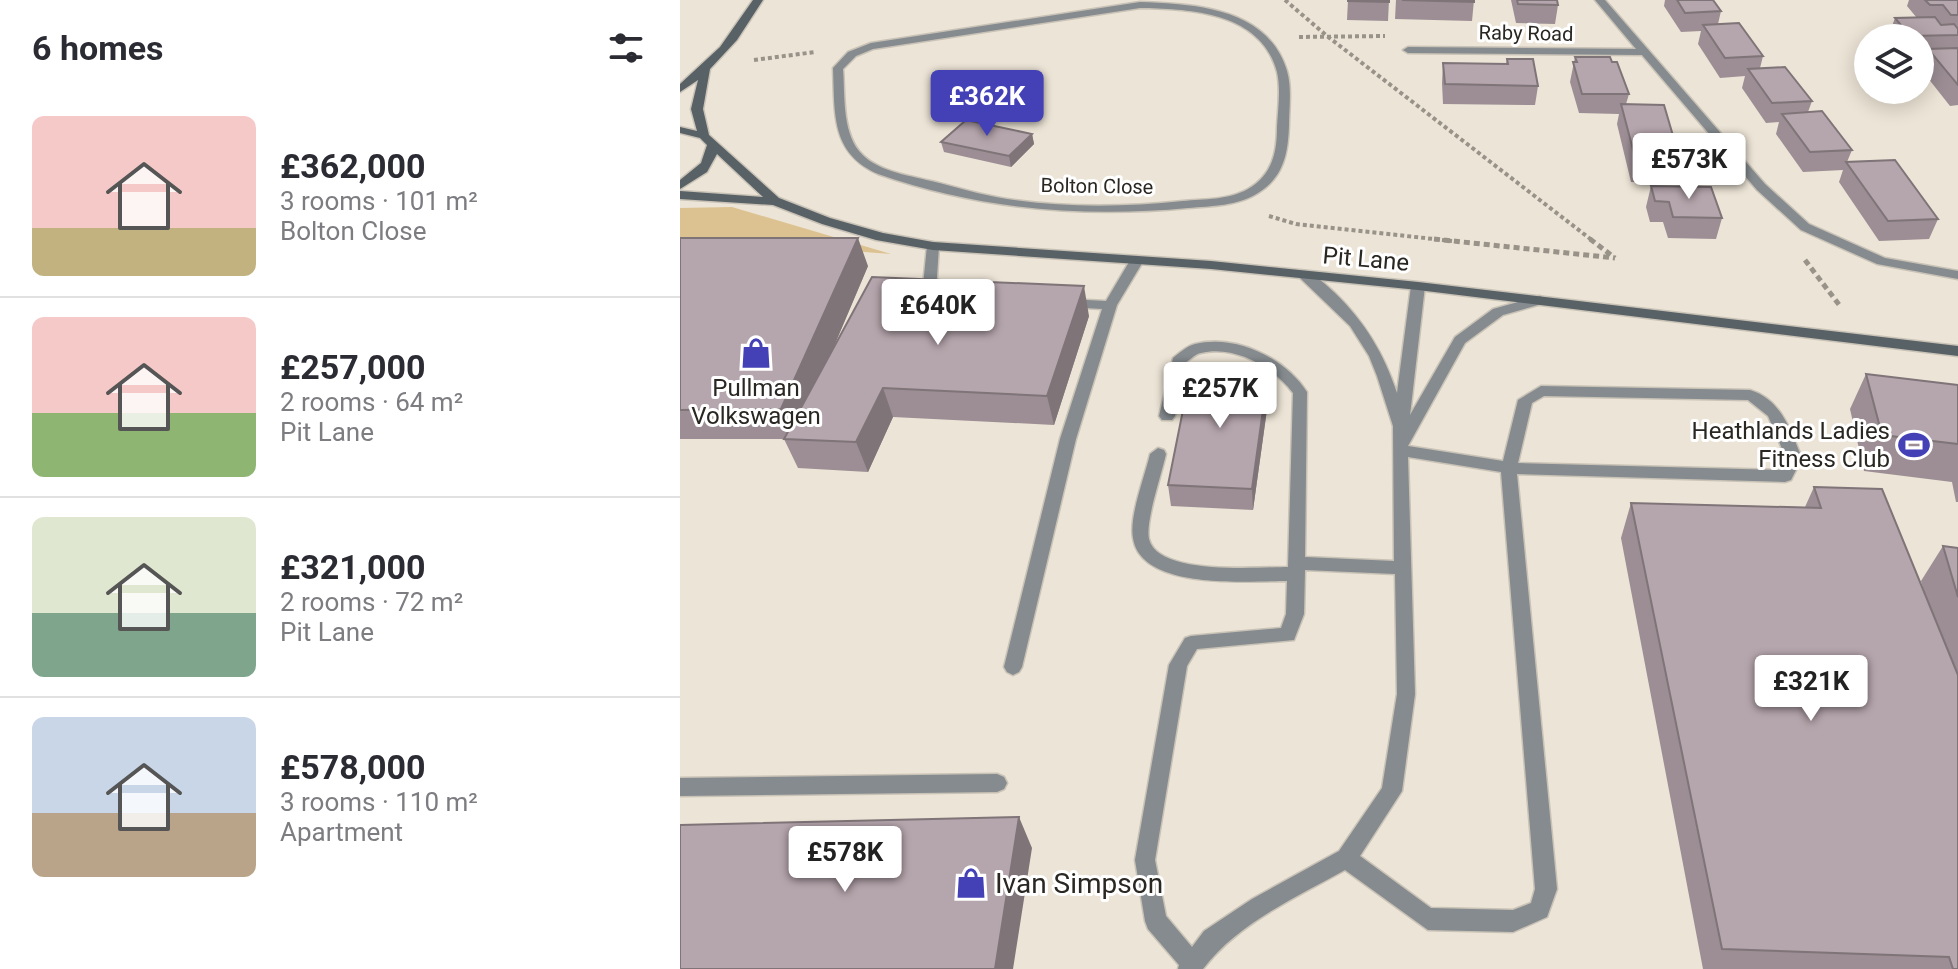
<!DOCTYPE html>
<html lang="en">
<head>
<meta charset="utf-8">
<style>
	:root { --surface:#fff; --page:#f2f2f3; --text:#2b2b33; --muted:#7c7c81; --line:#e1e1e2; --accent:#4441b7 }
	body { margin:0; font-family:Roboto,sans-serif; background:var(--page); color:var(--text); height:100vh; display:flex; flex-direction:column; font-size:30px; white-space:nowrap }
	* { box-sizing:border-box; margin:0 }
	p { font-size:26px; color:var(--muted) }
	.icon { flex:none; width:44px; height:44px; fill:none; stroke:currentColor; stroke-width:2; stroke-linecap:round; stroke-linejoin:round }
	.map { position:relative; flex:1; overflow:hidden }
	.panel { display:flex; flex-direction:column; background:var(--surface); width:680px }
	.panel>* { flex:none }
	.controls { position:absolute; left:1174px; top:24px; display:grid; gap:16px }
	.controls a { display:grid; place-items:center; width:80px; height:80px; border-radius:50%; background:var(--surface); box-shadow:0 4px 20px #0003; font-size:40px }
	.price { position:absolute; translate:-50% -68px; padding:0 18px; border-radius:8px; background:#fff; color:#222; font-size:26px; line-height:52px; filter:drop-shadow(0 2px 4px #0008) }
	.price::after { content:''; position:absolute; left:50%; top:48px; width:24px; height:18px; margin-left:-12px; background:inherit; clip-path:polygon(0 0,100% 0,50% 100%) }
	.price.active { background:var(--accent); color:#fff }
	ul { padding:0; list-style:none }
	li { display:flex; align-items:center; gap:24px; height:200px; padding:0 32px }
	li+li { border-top:2px solid var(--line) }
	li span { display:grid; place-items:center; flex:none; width:224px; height:160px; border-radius:12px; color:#555 }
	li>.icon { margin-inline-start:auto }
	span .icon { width:96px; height:96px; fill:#fffc; stroke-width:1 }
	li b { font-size:34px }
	h2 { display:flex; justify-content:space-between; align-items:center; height:96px; padding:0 32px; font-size:34px }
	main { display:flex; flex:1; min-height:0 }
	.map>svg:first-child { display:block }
	.green { fill:#ddc291 }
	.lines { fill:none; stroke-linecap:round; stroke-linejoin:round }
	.lane-casing { stroke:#c9c2b6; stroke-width:3 }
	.street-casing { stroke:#c9c2b6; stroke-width:3 }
	.secondary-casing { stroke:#c9c2b6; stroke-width:3 }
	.path-far1 { stroke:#989288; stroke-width:4; stroke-dasharray:4 3; stroke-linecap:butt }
	.path { stroke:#989288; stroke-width:5; stroke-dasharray:6 4; stroke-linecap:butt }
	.lane { fill:#858b8f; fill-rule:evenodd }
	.street { fill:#858b8f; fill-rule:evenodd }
	.secondary { fill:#586166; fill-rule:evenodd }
	.wall { fill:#9c8e94 }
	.shaded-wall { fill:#7f7478 }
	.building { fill:#b5a5ac; stroke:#7f7478; stroke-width:2 }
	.labels { text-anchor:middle; stroke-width:6; stroke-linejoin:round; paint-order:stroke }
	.far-street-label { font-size:20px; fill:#2a2722; stroke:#fff }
	.street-label { font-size:24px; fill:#2a2722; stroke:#fff }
	.poi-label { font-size:24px; fill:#2a2722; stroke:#fff }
	.near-poi-label { font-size:28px; fill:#2a2722; stroke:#fff; text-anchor:start }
</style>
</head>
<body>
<main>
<section class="panel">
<h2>6 homes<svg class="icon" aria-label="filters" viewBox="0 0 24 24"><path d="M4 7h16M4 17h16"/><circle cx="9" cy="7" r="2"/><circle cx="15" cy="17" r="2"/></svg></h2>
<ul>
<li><span style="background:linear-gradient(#f6c9c9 70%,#c2b280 0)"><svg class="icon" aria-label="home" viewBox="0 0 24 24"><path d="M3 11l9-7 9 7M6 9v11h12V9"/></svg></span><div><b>£362,000</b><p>3 rooms · 101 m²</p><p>Bolton Close</p></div></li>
<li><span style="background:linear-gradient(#f6c9c9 60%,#8fb573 0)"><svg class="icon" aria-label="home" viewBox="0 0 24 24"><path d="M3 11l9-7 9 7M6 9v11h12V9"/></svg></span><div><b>£257,000</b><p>2 rooms · 64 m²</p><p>Pit Lane</p></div></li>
<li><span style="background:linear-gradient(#dfe7d0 60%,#7fa58c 0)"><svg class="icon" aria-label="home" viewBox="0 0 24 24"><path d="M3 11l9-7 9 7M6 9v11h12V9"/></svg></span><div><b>£321,000</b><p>2 rooms · 72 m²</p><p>Pit Lane</p></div></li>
<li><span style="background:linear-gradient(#c9d6e8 60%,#b9a48a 0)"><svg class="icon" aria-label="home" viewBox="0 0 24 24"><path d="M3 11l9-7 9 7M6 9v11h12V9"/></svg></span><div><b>£578,000</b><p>3 rooms · 110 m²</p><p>Apartment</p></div></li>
</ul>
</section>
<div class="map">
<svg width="1278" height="969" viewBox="0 0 1278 969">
	<rect width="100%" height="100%" fill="#ece4d6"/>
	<path class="green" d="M 52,207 L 211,254 L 64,243 L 0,257 L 0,208 Z"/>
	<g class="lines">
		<defs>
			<path id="lane" d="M 253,242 L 259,246 L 256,292 L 260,295 L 258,298 L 249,299 L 242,295 L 247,246 Z
				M 457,256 L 464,260 L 437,305 L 396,439 L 342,667 L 339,672 L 333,675 L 327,672 L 324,667 L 380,439 L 422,309 L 388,307 L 381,303 L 388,299 L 426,301 L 452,257 Z
				M 625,271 C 636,275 646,285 655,293 C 685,322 704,354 717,393 L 731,286 L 733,283 L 743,283 L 745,286 L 730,415 L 775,337 L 813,309 L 860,296 L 867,300 L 865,303 L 823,315 L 785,343 L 728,446 L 823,461 L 838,400 L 861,386 L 1070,390 C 1102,400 1110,430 1122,458 L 1111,480 L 1105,482 L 837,474 L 877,889 L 867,917 L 833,932 L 748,930 L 665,870 C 615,898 558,923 523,969 L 498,969 L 499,965 L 468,929 L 465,921 L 455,860 L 489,665 L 505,638 L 511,636 L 601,628 L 606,614 L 607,581 C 569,581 461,591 453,538 C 449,516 465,476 470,454 L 478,448 L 484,450 L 486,454 C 482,473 465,522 469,539 C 478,576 578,567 608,567 L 613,393 C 593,367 555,345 521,353 C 515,354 510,360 505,363 L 495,416 L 492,420 L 482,420 L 479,416 L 493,358 C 499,353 507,346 515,344 C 556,334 605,358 627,392 L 625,557 L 714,561 L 713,426 L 697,376 L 689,356 L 670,326 L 620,278 L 618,275 ZM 864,396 L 1068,400 L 1088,416 L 1106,458 L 1100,470 L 838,463 L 852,403 ZM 728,457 L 821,472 L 855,889 L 851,903 L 833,910 L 751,908 L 680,856 L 722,791 L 735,694 ZM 625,570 L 715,574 L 717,694 L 702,788 L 659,851 L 572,899 L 524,931 L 512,947 L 486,916 L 475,860 L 507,666 L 517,649 L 614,640 L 624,614 Z
				M 317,774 L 324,777 L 327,783 L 324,789 L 317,792 L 0,796 L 0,778 Z"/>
			<path id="street" d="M 915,0 L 925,0 L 1085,184 L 1129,224 L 1205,258 L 1278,271 L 1278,279 L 1197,264 L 1121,230 L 1077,190 L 962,55 L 728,53 L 723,50 L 728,47 L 956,49 Z
				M 460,2 C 516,4 588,8 607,71 C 612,88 609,108 609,125 C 608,153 604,177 578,193 C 558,206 531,206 508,208 C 403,218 298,209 198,174 C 150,153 155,112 153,68 L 168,52 L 191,43 ZM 460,8 C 511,9 581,12 597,72 C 601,89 598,109 597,127 C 597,153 592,175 568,189 C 549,200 524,199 503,201 C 445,207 386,208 327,199 C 301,195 276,187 251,181 C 227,175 195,171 179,151 C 162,130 165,94 163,69 L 176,56 L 193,49 Z"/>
			<path id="secondary" d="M 73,0 L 83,0 L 57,40 L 30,69 L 23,109 L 29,135 L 99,198 L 150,218 L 203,233 L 253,242 L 531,261 L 738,282 L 1278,346 L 1278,356 L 738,290 L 531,269 L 253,250 L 196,240 L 142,224 L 93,205 L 0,199 L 0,191 L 83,197 L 37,154 L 27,172 L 0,189 L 0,180 L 21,163 L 27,145 L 20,138 L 0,133 L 0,127 L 17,131 L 11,109 L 18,80 L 0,92 L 0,84 L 40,47 Z"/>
		</defs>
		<use href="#lane" class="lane-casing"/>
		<use href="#street" class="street-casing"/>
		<use href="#secondary" class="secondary-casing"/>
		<path class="path-far1" d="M 605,0 L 647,36 L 913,241
			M 619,37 L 705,36
			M 74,60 L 135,52
			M 589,216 L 616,224 L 772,241"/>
		<path class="path" d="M 754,239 L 935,258
			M 910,239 L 935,258
			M 1125,260 L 1160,306"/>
		<use href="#lane" class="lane"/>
		<use href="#street" class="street"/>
		<use href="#secondary" class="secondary"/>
	</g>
	<path class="wall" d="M 668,0 L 709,0 L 708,21 L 667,20 Z
		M 716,0 L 794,0 L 792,21 L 715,19 Z
		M 831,0 L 877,0 L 878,5 L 875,24 L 836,23 Z
		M 985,0 L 1033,0 L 1041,11 L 1038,24 L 1083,56 L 1080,68 L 1132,101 L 1128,112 L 1172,150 L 1167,162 L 1258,219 L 1249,239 L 1199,241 L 1159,182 L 1163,170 L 1123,172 L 1096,134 L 1099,122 L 1086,123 L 1062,88 L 1065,76 L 1040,78 L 1018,44 L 1021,31 L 1001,32 L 984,6 Z
		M 1229,0 L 1278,0 L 1278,105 L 1270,106 L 1240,68 L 1245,55 L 1240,55 L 1240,38 L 1209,38 L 1208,37 L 1215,18 L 1237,18 L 1227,6 Z
		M 895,57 L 949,94 L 946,104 L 1001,163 L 996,183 L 951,182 L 937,124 L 939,114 L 899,113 L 890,82 Z
		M 827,59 L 858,86 L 855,105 L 763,104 L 762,83 L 763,63 L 826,64 Z
		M 352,134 L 354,144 L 331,167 L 264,152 L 261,142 Z
		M 971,186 L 1042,218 L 1036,239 L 988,238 L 983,222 L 970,222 L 966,207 Z
		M 0,238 L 188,266 L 152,351 L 409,316 L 374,425 L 213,417 L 188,472 L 118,468 L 104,439 L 0,439 Z
		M 1186,374 L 1278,385 L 1278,502 L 1276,502 L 1272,482 L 1184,471 L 1170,409 Z
		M 589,395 L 573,510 L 491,506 L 488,485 Z
		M 1134,487 L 1244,591 L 1241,581 L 1263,546 L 1278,548 L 1278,969 L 1023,969 L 941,538 L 951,503 L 1125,507 Z"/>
	<path class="shaded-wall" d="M 352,134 L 354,144 L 331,167 L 329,156 Z
		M 178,238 L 188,266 L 115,438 L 101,409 Z
		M 404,286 L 409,316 L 374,425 L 367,396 Z
		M 588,374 L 589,395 L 573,510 L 572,489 Z
		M 203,388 L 213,417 L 188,472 L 176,442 Z
		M 339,817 L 352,848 L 333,969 L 315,969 Z"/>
	<path class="building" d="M 668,0 L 709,0 L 709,2 L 668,1 Z
		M 722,0 L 794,0 L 794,2 Z
		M 837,0 L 877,0 L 878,5 L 838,4 Z
		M 997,0 L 1033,0 L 1041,11 L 1005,13 Z
		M 1245,0 L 1278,0 L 1278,15 L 1271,15 L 1263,5 L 1250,5 Z
		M 1255,17 L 1261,25 L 1274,24 L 1278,29 L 1278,35 L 1230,36 L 1215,18 Z
		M 1059,23 L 1083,56 L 1045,58 L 1023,25 Z
		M 1278,48 L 1278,85 L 1248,49 Z
		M 895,57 L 930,57 L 932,62 L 937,62 L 949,94 L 902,94 L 893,62 L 897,62 Z
		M 827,59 L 853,59 L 858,86 L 765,84 L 763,63 L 828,64 Z
		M 1105,67 L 1132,101 L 1092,103 L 1068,69 Z
		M 941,104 L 984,105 L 1001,163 L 956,161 Z
		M 1142,111 L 1172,150 L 1130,152 L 1102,114 Z
		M 286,120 L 352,134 L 329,156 L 261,142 Z
		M 1215,160 L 1258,219 L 1208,221 L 1166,162 Z
		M 971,186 L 1031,187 L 1042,218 L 993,217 L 989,202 L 975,201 Z
		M 0,238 L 178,238 L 101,409 L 0,410 Z
		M 192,277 L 404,286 L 367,396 L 203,388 L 176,442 L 104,439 Z
		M 511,370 L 588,374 L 572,489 L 488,485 Z
		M 1186,374 L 1278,385 L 1278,444 L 1202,435 Z
		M 1134,487 L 1202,489 L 1278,675 L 1278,969 L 1273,969 L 1269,957 L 1042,949 L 951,503 L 1141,508 Z
		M 1263,546 L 1278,548 L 1278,597 Z
		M 339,817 L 315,969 L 0,969 L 0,825 Z"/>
	<defs>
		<symbol id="shop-bare" viewBox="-9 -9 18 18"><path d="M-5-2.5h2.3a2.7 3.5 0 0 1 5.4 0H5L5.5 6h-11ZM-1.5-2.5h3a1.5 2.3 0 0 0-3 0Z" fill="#4441b7" stroke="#fff" stroke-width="2.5" paint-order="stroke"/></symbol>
		<symbol id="stadium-bare" viewBox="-9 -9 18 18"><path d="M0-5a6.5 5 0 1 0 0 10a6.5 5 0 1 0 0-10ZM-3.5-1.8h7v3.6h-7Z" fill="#4441b7" stroke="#fff" stroke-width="2.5" paint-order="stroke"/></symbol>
	</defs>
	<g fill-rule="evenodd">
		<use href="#shop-bare" x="54" y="331" width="44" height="44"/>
		<use href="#stadium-bare" x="1212" y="423" width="44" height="44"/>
		<use href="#shop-bare" x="269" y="861" width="44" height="44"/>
	</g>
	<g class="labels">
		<g class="far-street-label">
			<text transform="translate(846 33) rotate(1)" y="7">Raby Road</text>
			<text transform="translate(417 186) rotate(1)" y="7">Bolton Close</text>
		</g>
		<g class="street-label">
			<text transform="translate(686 259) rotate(5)" y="8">Pit Lane</text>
		</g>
		<g class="poi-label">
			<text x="76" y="396">Pullman<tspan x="76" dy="28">Volkswagen</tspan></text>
			<text x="1210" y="439" text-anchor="end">Heathlands Ladies<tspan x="1210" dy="28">Fitness Club</tspan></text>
		</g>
		<g class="near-poi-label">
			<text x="315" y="893">Ivan Simpson</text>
		</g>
	</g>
</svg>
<div class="controls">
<a><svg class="icon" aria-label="layers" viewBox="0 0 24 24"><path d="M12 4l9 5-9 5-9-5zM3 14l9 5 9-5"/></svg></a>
</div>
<b class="price active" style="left:307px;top:138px">£362K</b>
<b class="price" style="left:1009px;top:201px">£573K</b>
<b class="price" style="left:258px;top:347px">£640K</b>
<b class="price" style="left:540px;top:430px">£257K</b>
<b class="price" style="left:1131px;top:723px">£321K</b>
<b class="price" style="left:165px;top:894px">£578K</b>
</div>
</main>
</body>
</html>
